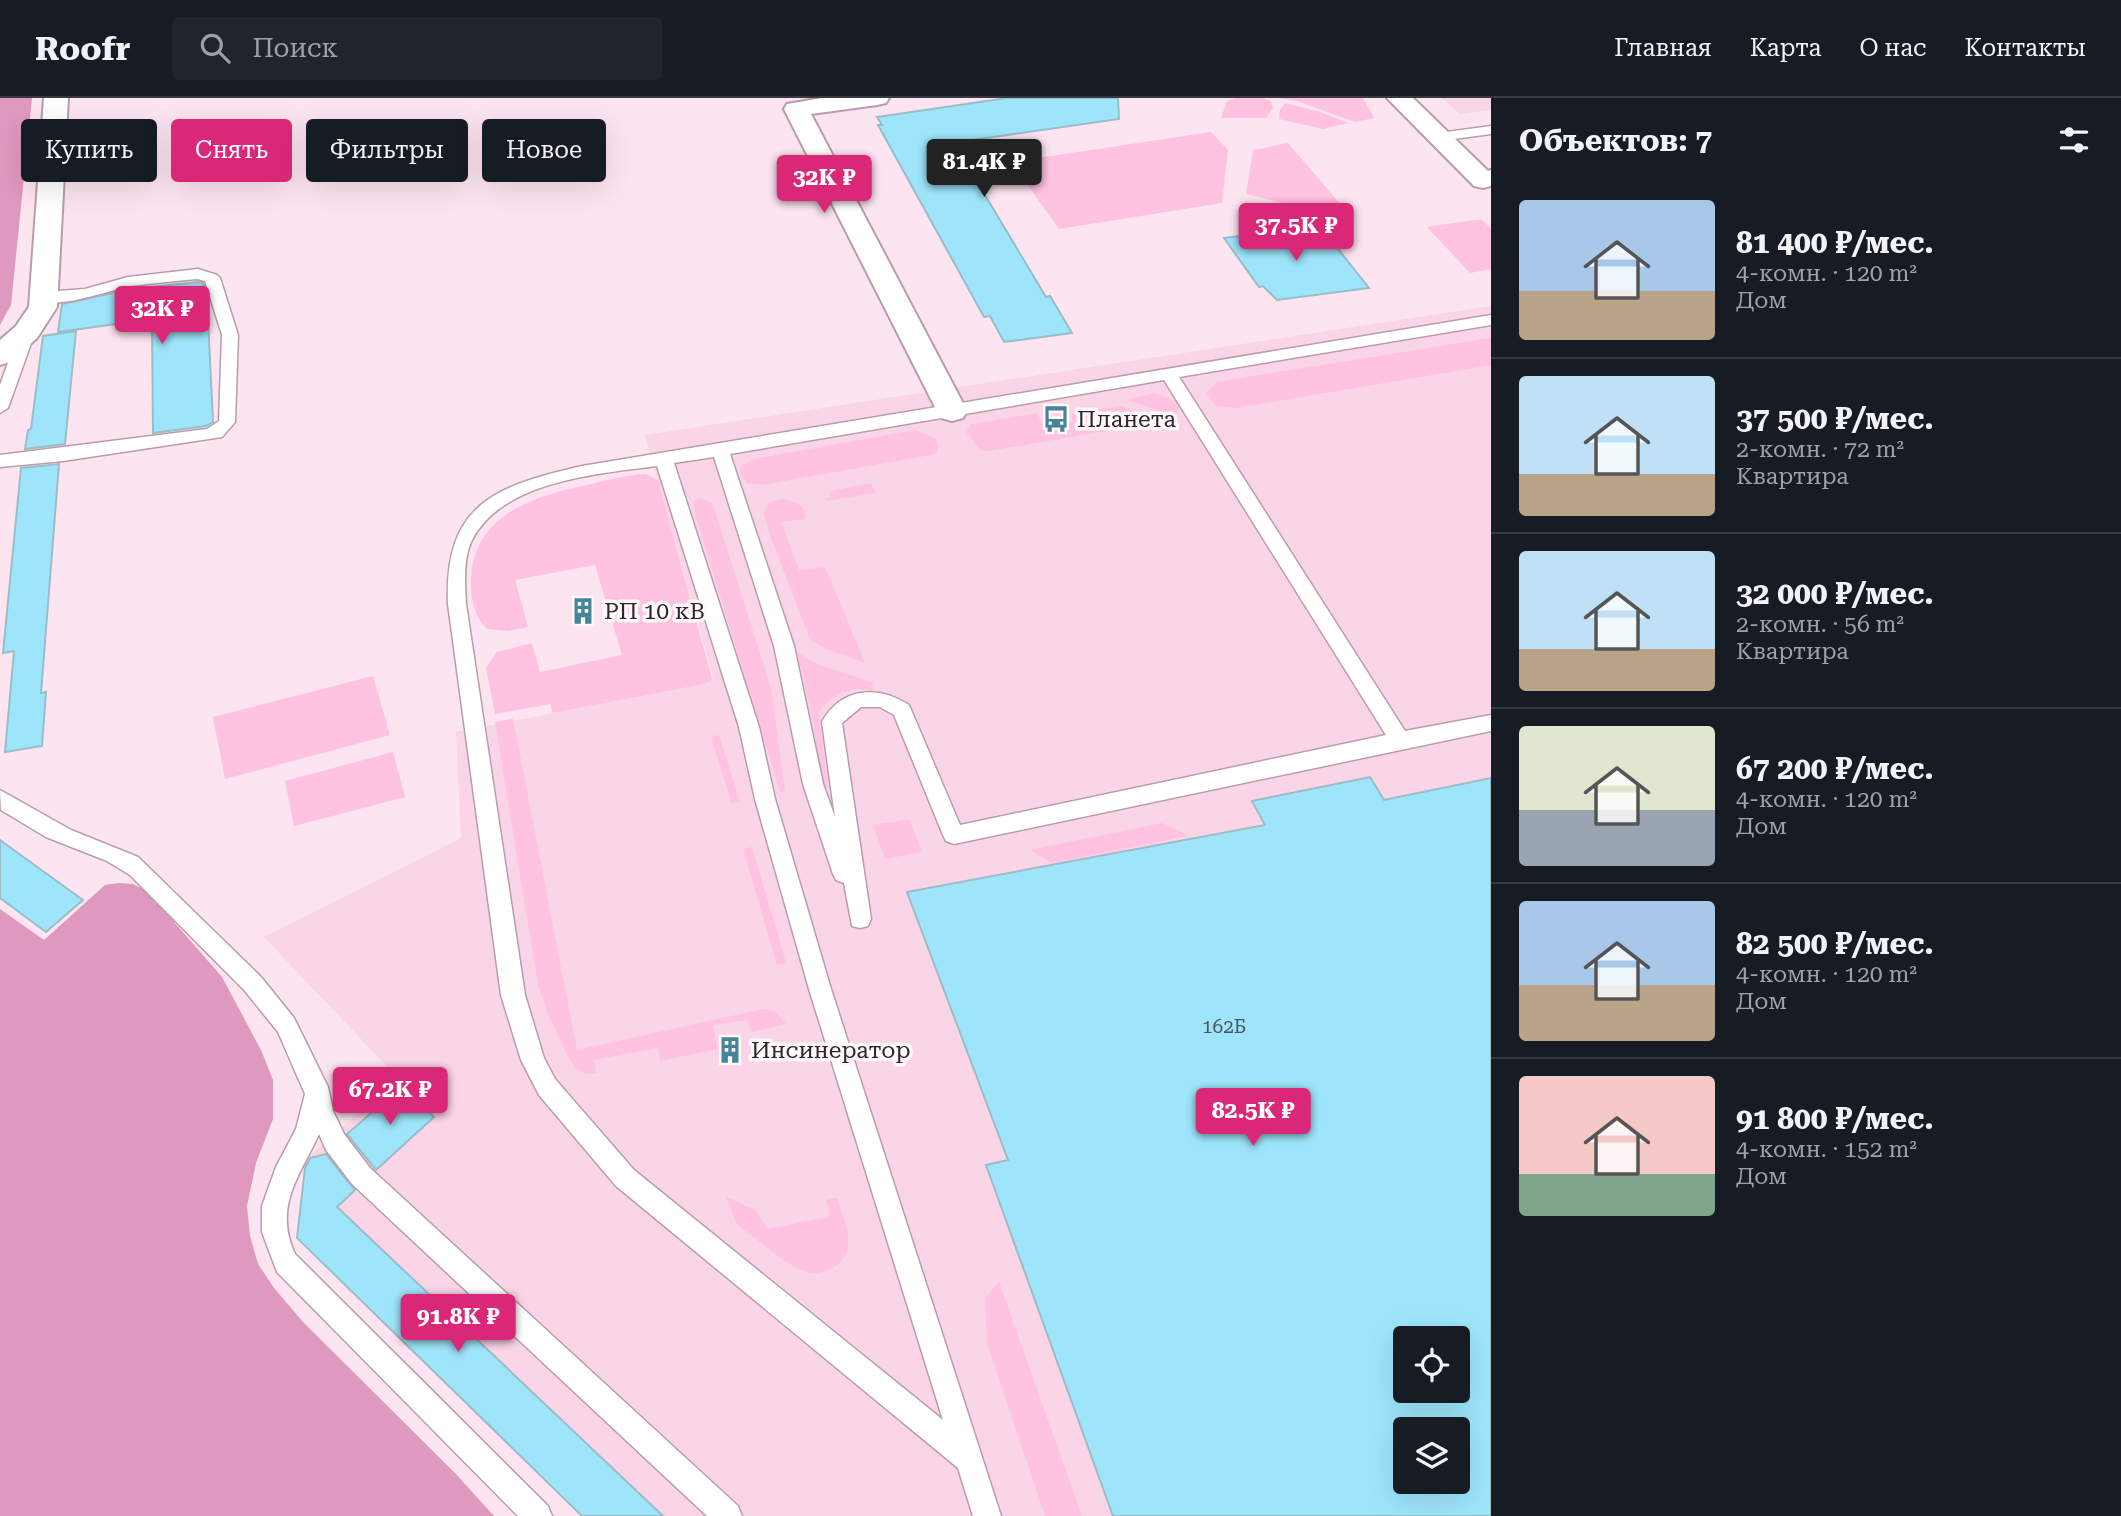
<!DOCTYPE html>
<html lang="ru">
<head>
<meta charset="utf-8">
<style>
	:root { --surface:#171b24; --page:#20242c; --text:#f1f3f6; --muted:#9ea1a6; --line:#363941; --accent:#db2777 }
	body { margin:0; font-family:"Roboto Serif",serif; background:var(--page); color:var(--text); height:100vh; display:flex; flex-direction:column; font-size:26px; white-space:nowrap }
	* { box-sizing:border-box; margin:0 }
	p { font-size:23px; color:var(--muted) }
	.icon { flex:none; width:38px; height:38px; fill:none; stroke:currentColor; stroke-width:2; stroke-linecap:round; stroke-linejoin:round }
	.map { position:relative; flex:1; overflow:hidden }
	.drawer { display:flex; flex-direction:column; background:var(--surface); width:630px }
	.drawer>* { flex:none }
	.guide { position:absolute; left:21px; top:21px; width:665px; height:63px; display:flex; gap:14px }
	.fabs { position:absolute; left:1393px; top:1228px; display:grid; gap:14px }
	.fabs a { display:grid; place-items:center; width:77px; height:77px; border-radius:7px; background:var(--surface); box-shadow:0 7px 28px #0002; font-size:35px }
	.price { position:absolute; translate:-50% -60px; padding:0 16px; border-radius:7px; background:var(--accent); color:#fff; font-size:23px; line-height:46px; filter:drop-shadow(0 2px 4px #0008) }
	.price::after { content:''; position:absolute; left:50%; top:42px; width:21px; height:16px; margin-left:-10px; background:inherit; clip-path:polygon(0 0,100% 0,50% 100%) }
	.price.active { background:#222; color:#fff }
	ul { padding:0; list-style:none }
	li { display:flex; align-items:center; gap:21px; height:175px; padding:0 28px }
	li+li { border-top:2px solid var(--line) }
	li span { display:grid; place-items:center; flex:none; width:196px; height:140px; border-radius:7px; color:#555 }
	li>.icon { margin-inline-start:auto }
	span .icon { width:84px; height:84px; fill:#fffc; stroke-width:1 }
	li b { font-size:30px }
	h2 { display:flex; justify-content:space-between; align-items:center; height:84px; padding:0 28px; font-size:30px }
	.pill { padding:0 24px; border-radius:7px; background:var(--surface); box-shadow:0 7px 28px #0002; font-size:24px; line-height:63px }
	.pill.active { background:var(--accent); color:#fff }
	header { display:flex; align-items:center; gap:42px; box-sizing:border-box; height:98px; padding:0 35px; background:var(--surface); border-bottom:2px solid var(--line) }
	header strong { font-size:33px }
	nav { display:flex; gap:38px; margin-inline-start:auto; font-size:24px }
	.search { width:490px; height:63px; background:var(--page); display:flex; align-items:center; gap:18px; box-sizing:border-box; padding:0 24px; border-radius:7px; color:var(--muted); font-size:26px }
	main { display:flex; flex:1; min-height:0 }
	.map>svg:first-child { display:block }
	.built { fill:#fad4e7; fill-rule:evenodd }
	.green { fill:#ffc2e1 }
	.forest { fill:#df99be }
	.building { fill:#9ee5fb; stroke:#9bbdc8; stroke-width:2; fill-rule:evenodd }
	.lines { fill:none; stroke-linecap:round; stroke-linejoin:round }
	.service-casing { stroke:#ba9dac; stroke-width:3 }
	.minor-casing { stroke:#ba9dac; stroke-width:4 }
	.service { fill:#fff; fill-rule:evenodd }
	.minor { fill:#fff; fill-rule:evenodd }
	.labels { text-anchor:middle; stroke-width:7; stroke-linejoin:round; paint-order:stroke }
	.number-label { font-size:19px; fill:#4c5660 }
	.poi-label { font-size:23px; fill:#31262c; stroke:#fef8fb; text-anchor:start }
</style>
</head>
<body>
<header>
<strong>Roofr</strong>
<div class="search"><svg class="icon" aria-label="search" viewBox="0 0 24 24"><circle cx="10" cy="10" r="6"/><path d="M15 15l6 6"/></svg>Поиск</div>
<nav><a>Главная</a><a>Карта</a><a>О нас</a><a>Контакты</a></nav>
</header>
<main>
<div class="map">
<svg width="1491" height="1418" viewBox="0 0 1491 1418">
	<rect width="100%" height="100%" fill="#fde4f1"/>
	<path class="built" d="M 1442,0 L 1491,0 L 1491,12 L 1460,16 Z
		M 1491,208 L 1491,1418 L 582,1418 L 297,1140 L 306,1061 L 398,980 L 264,839 L 461,740 L 456,634 L 705,586 L 713,578 L 645,337 ZM 1405,1241 L 1458,1241 L 1458,1293 L 1405,1293 ZM 1405,1332 L 1458,1332 L 1458,1384 L 1405,1384 Z"/>
	<path class="green" d="M 1235,0 L 1263,0 L 1271,3 L 1273,10 L 1266,20 L 1221,20 L 1227,3 Z
		M 1277,0 L 1363,0 L 1374,20 L 1355,24 L 1297,3 Z
		M 1285,5 L 1320,14 L 1349,25 L 1323,31 L 1279,21 L 1280,12 Z
		M 1211,34 L 1228,52 L 1222,105 L 1059,131 L 1011,64 Z
		M 1288,45 L 1354,122 L 1246,96 L 1253,52 Z
		M 1481,121 L 1491,131 L 1491,171 L 1470,175 L 1427,129 Z
		M 1491,240 L 1491,267 L 1236,310 L 1216,308 L 1206,296 L 1216,284 Z
		M 1155,295 L 1178,304 L 1179,310 L 1173,320 L 1165,321 L 1160,313 L 1127,302 Z
		M 1120,308 L 1150,318 L 1153,325 L 989,353 L 980,352 L 966,334 L 972,326 L 1037,315 L 1043,328 L 1072,324 L 1072,316 Z
		M 915,332 L 935,340 L 938,347 L 936,356 L 762,387 L 746,385 L 740,374 L 741,369 L 753,361 Z
		M 646,376 L 658,382 L 712,581 L 705,586 L 553,615 L 550,606 L 495,616 L 486,570 L 497,554 L 532,545 L 540,574 L 622,557 L 595,467 L 515,482 L 528,529 L 508,533 L 487,531 C 474,519 470,498 471,480 C 475,415 535,398 587,387 C 607,382 626,377 646,376 Z
		M 871,385 L 875,395 L 827,403 L 832,393 Z
		M 699,400 L 712,405 L 714,410 L 771,590 L 785,693 L 780,694 L 694,413 L 694,403 Z
		M 781,401 C 793,402 806,406 806,421 L 781,424 L 799,472 L 825,469 L 865,565 L 826,551 L 810,541 L 769,435 L 764,415 L 768,405 Z
		M 797,554 L 817,566 L 872,584 L 873,592 C 849,588 833,595 818,615 L 828,690 L 823,689 L 812,618 Z
		M 373,578 L 390,637 L 225,681 L 213,619 Z
		M 513,621 L 577,952 L 763,911 L 775,913 L 786,926 L 752,934 L 747,922 L 713,927 L 718,951 L 660,963 L 658,950 L 594,962 L 596,975 L 587,976 L 575,970 L 566,955 L 547,913 L 538,887 L 495,624 Z
		M 719,637 L 740,704 L 732,706 L 711,639 Z
		M 393,654 L 405,699 L 294,728 L 285,683 Z
		M 909,721 L 922,754 L 885,761 L 873,727 Z
		M 1162,725 L 1189,738 L 1052,765 L 1030,752 Z
		M 752,749 L 786,865 L 777,867 L 743,751 Z
		M 726,1099 L 755,1112 L 768,1131 L 827,1119 L 830,1116 L 826,1102 L 837,1100 C 844,1122 860,1153 834,1169 C 825,1175 815,1177 804,1173 C 784,1166 759,1142 741,1130 L 736,1124 Z
		M 999,1184 L 1082,1418 L 1045,1418 L 987,1245 L 985,1200 Z"/>
	<path class="forest" d="M 0,0 L 32,0 L 11,207 L 0,227 Z
		M 119,785 L 133,786 L 147,793 L 222,879 L 261,952 L 273,982 L 273,1021 L 256,1065 L 247,1108 L 250,1138 L 258,1166 L 274,1190 L 303,1224 L 455,1375 L 494,1418 L 0,1418 L 0,811 L 44,842 L 105,787 Z"/>
	<path class="building" d="M 1007,0 L 1118,0 L 1119,21 L 958,44 L 981,81 L 976,82 L 1046,199 L 1050,198 L 1072,235 L 1004,244 L 990,218 L 984,219 L 878,27 L 882,27 L 877,19 Z
		M 1319,127 L 1369,190 L 1277,202 L 1263,188 L 1259,189 L 1224,140 Z
		M 197,184 L 203,185 L 207,200 L 213,324 L 206,328 L 153,335 L 152,221 L 58,234 L 62,206 L 132,191 Z
		M 76,233 L 65,346 L 25,351 L 28,332 L 31,331 L 43,238 Z
		M 59,366 L 41,595 L 46,594 L 42,648 L 5,654 L 14,553 L 3,555 L 21,370 Z
		M 1370,679 L 1384,702 L 1491,680 L 1491,1418 L 1113,1418 L 986,1067 L 1008,1062 L 907,794 L 1265,727 L 1252,703 ZM 1405,1241 L 1458,1241 L 1458,1293 L 1405,1293 ZM 1405,1332 L 1458,1332 L 1458,1384 L 1405,1384 Z
		M 0,742 L 83,802 L 46,834 L 0,800 Z
		M 401,989 L 434,1019 L 376,1072 L 347,1036 Z
		M 326,1056 L 355,1092 L 337,1109 L 663,1418 L 582,1418 L 297,1140 L 305,1070 L 310,1060 Z"/>
	<g class="lines">
		<defs>
			<path id="service" d="M 1491,28 L 1491,36 L 1439,43 L 1432,39 L 1439,35 Z
				M 198,171 L 217,177 L 220,180 L 238,237 L 235,324 L 222,339 L 63,363 L 0,369 L 0,357 L 207,331 L 219,323 L 222,237 L 205,183 L 197,181 C 176,183 153,185 132,188 C 111,191 52,215 36,199 L 44,194 L 85,191 L 128,179 Z
				M 1491,217 L 1491,227 L 1179,279 L 1405,633 L 1491,617 L 1491,633 L 954,746 L 946,743 L 943,737 L 894,617 L 880,609 L 861,609 L 842,625 L 871,821 L 868,828 L 860,830 L 852,828 L 844,785 L 836,782 L 833,776 L 803,686 L 774,548 L 714,359 L 674,365 L 759,629 L 775,701 L 831,891 L 1001,1418 L 973,1418 L 958,1370 L 616,1088 L 539,997 L 521,962 L 501,897 L 448,506 C 444,406 495,388 582,368 ZM 1164,282 L 1386,637 L 960,727 L 909,607 C 878,587 841,589 822,624 L 835,719 L 823,686 L 794,548 L 730,356 ZM 657,368 L 739,629 L 755,701 L 809,891 L 943,1322 L 634,1072 L 555,981 L 544,960 L 525,897 L 466,506 C 465,486 463,460 472,442 C 503,382 599,376 657,368 Z
				M 27,229 L 35,234 L 8,310 L 0,315 L 0,287 L 19,234 Z
				M 0,692 L 71,732 L 138,759 L 261,879 L 294,920 L 328,989 L 333,1013 L 344,1036 L 370,1070 L 738,1408 L 742,1418 L 707,1418 L 352,1086 L 326,1052 L 319,1036 C 300,1078 273,1108 295,1156 L 548,1408 L 552,1418 L 518,1418 L 277,1174 L 262,1134 L 262,1108 L 276,1069 L 296,1031 L 305,996 L 278,934 L 245,893 L 130,777 L 107,763 L 46,739 L 1,712 Z"/>
			<path id="minor" d="M 44,0 L 68,0 L 57,209 L 37,240 L 10,264 L 0,267 L 0,242 L 16,228 L 29,209 Z
				M 822,0 L 889,0 L 886,5 L 877,7 L 811,16 L 967,313 L 963,320 L 952,323 L 941,320 L 937,313 L 784,11 L 787,6 Z
				M 1387,0 L 1413,0 L 1488,73 L 1491,72 L 1491,88 L 1483,90 L 1474,88 Z"/>
		</defs>
		<use href="#service" class="service-casing"/>
		<use href="#minor" class="minor-casing"/>
		<use href="#service" class="service"/>
		<use href="#minor" class="minor"/>
	</g>
	<defs>
		<symbol id="bus-bare" viewBox="-9 -9 18 18"><path d="M-5-6H5V4H4V6H2V4H-2V6H-4V4H-5ZM-3.5-4V0h7V-4ZM-3.5 1.2v1.5H-2V1.2ZM2 1.2v1.5H3.5V1.2Z" fill="#448598" stroke="#fef8fb" stroke-width="2.5" paint-order="stroke"/></symbol>
		<symbol id="building-bare" viewBox="-9 -9 18 18"><path d="M-4-6H4V6H1V3H-1V6H-4ZM-2.5-4.3h1.7v1.8h-1.7ZM.8-4.3h1.7v1.8H.8ZM-2.5-1h1.7V.8h-1.7ZM.8-1h1.7V.8H.8Z" fill="#448598" stroke="#fef8fb" stroke-width="2.5" paint-order="stroke"/></symbol>
	</defs>
	<g fill-rule="evenodd">
		<use href="#bus-bare" x="1037" y="302" width="38" height="38"/>
		<use href="#building-bare" x="564" y="494" width="38" height="38"/>
		<use href="#building-bare" x="711" y="933" width="38" height="38"/>
	</g>
	<g class="labels">
		<g class="number-label">
			<text x="1224" y="935">162Б</text>
		</g>
		<g class="poi-label">
			<text x="1077" y="329">Планета</text>
			<text x="604" y="521">РП 10 кВ</text>
			<text x="751" y="960">Инсинератор</text>
		</g>
	</g>
</svg>
<div class="fabs">
<a><svg class="icon" aria-label="locate" viewBox="0 0 24 24"><circle cx="12" cy="12" r="6"/><path d="M12 2v4M12 18v4M2 12h4M18 12h4"/></svg></a>
<a><svg class="icon" aria-label="layers" viewBox="0 0 24 24"><path d="M12 4l9 5-9 5-9-5zM3 14l9 5 9-5"/></svg></a>
</div>
<b class="price active" style="left:984px;top:101px">81.4K ₽</b>
<b class="price" style="left:824px;top:117px">32K ₽</b>
<b class="price" style="left:1296px;top:165px">37.5K ₽</b>
<b class="price" style="left:162px;top:248px">32K ₽</b>
<b class="price" style="left:390px;top:1029px">67.2K ₽</b>
<b class="price" style="left:1253px;top:1050px">82.5K ₽</b>
<b class="price" style="left:458px;top:1256px">91.8K ₽</b>
<div class="guide">
<a class="pill">Купить</a>
<a class="pill active">Снять</a>
<a class="pill">Фильтры</a>
<a class="pill">Новое</a>
</div>
</div>
<section class="drawer">
<h2>Объектов: 7<svg class="icon" aria-label="filters" viewBox="0 0 24 24"><path d="M4 7h16M4 17h16"/><circle cx="9" cy="7" r="2"/><circle cx="15" cy="17" r="2"/></svg></h2>
<ul>
<li><span style="background:linear-gradient(#a9c7e8 65%,#b9a48a 0)"><svg class="icon" aria-label="home" viewBox="0 0 24 24"><path d="M3 11l9-7 9 7M6 9v11h12V9"/></svg></span><div><b>81 400 ₽/мес.</b><p>4-комн. · 120 m²</p><p>Дом</p></div></li>
<li><span style="background:linear-gradient(#bfe0f5 70%,#b9a48a 0)"><svg class="icon" aria-label="home" viewBox="0 0 24 24"><path d="M3 11l9-7 9 7M6 9v11h12V9"/></svg></span><div><b>37 500 ₽/мес.</b><p>2-комн. · 72 m²</p><p>Квартира</p></div></li>
<li><span style="background:linear-gradient(#bfe0f5 70%,#b9a48a 0)"><svg class="icon" aria-label="home" viewBox="0 0 24 24"><path d="M3 11l9-7 9 7M6 9v11h12V9"/></svg></span><div><b>32 000 ₽/мес.</b><p>2-комн. · 56 m²</p><p>Квартира</p></div></li>
<li><span style="background:linear-gradient(#dfe7d0 60%,#9aa5b1 0)"><svg class="icon" aria-label="home" viewBox="0 0 24 24"><path d="M3 11l9-7 9 7M6 9v11h12V9"/></svg></span><div><b>67 200 ₽/мес.</b><p>4-комн. · 120 m²</p><p>Дом</p></div></li>
<li><span style="background:linear-gradient(#a9c7e8 60%,#b9a48a 0)"><svg class="icon" aria-label="home" viewBox="0 0 24 24"><path d="M3 11l9-7 9 7M6 9v11h12V9"/></svg></span><div><b>82 500 ₽/мес.</b><p>4-комн. · 120 m²</p><p>Дом</p></div></li>
<li><span style="background:linear-gradient(#f6c9c9 70%,#7fa58c 0)"><svg class="icon" aria-label="home" viewBox="0 0 24 24"><path d="M3 11l9-7 9 7M6 9v11h12V9"/></svg></span><div><b>91 800 ₽/мес.</b><p>4-комн. · 152 m²</p><p>Дом</p></div></li>
</ul>
</section>
</main>
</body>
</html>
